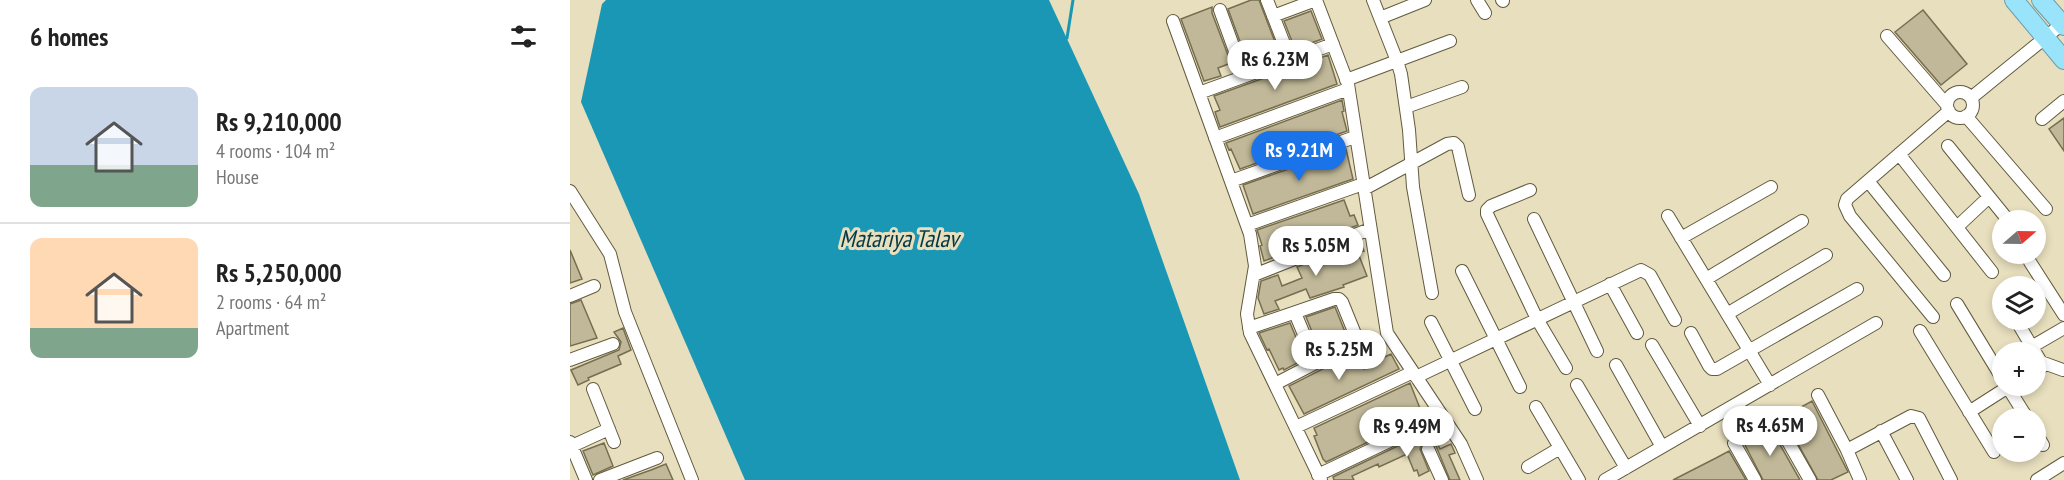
<!DOCTYPE html>
<html lang="en">
<head>
<meta charset="utf-8">
<style>
	:root { --surface:#fff; --page:#f2f2f2; --text:#222; --muted:#767676; --line:#e0e0e0; --accent:#1a73e8 }
	body { margin:0; font-family:"PT Sans Narrow",sans-serif; background:var(--page); color:var(--text); height:100vh; display:flex; flex-direction:column; font-size:22px; white-space:nowrap }
	* { box-sizing:border-box; margin:0 }
	p { font-size:20px; color:var(--muted) }
	.icon { flex:none; width:33px; height:33px; fill:none; stroke:currentColor; stroke-width:2; stroke-linecap:round; stroke-linejoin:round }
	.map { position:relative; flex:1; overflow:hidden }
	.sheet { display:flex; flex-direction:column; background:var(--surface); width:570px }
	.sheet>* { flex:none }
	.needle { width:39px; rotate:70deg }
	.controls { position:absolute; left:1422px; top:210px; display:grid; gap:12px }
	.controls a { display:grid; place-items:center; width:54px; height:54px; border-radius:50%; background:var(--surface); box-shadow:0 3px 9px #0003; font-size:30px }
	.price { position:absolute; translate:-50% -51px; padding:0 14px; border-radius:21px; background:#fff; color:#222; font-size:20px; line-height:39px; filter:drop-shadow(0 2px 3px #0008) }
	.price::after { content:''; position:absolute; left:50%; top:36px; width:18px; height:14px; margin-left:-9px; background:inherit; clip-path:polygon(0 0,100% 0,50% 100%) }
	.price.active { background:var(--accent); color:#fff }
	ul { padding:0; list-style:none }
	li { display:flex; align-items:center; gap:18px; height:150px; padding:0 30px }
	li+li { border-top:2px solid var(--line) }
	li span { display:grid; place-items:center; flex:none; width:168px; height:120px; border-radius:12px; color:#555 }
	li>.icon { margin-inline-start:auto }
	span .icon { width:72px; height:72px; fill:#fffc; stroke-width:1 }
	li b { font-size:26px }
	h2 { display:flex; justify-content:space-between; align-items:center; height:72px; padding:0 30px; font-size:26px }
	main { display:flex; flex:1; min-height:0 }
	.map>svg:first-child { display:block }
	.water { fill:#1a97b4 }
	.lines { fill:none; stroke-linecap:round; stroke-linejoin:round }
	.stream { stroke:#1a97b4; stroke-width:3 }
	.building { fill:#c0b898; stroke:#766e50; stroke-width:1.5 }
	.minor-casing { stroke:#615a3d; stroke-width:14 }
	.highway-casing { stroke:#6c9ca7; stroke-width:20 }
	.minor { stroke:#fff; stroke-width:12 }
	.highway { stroke:#99e4fb; stroke-width:18 }
	.labels { text-anchor:middle; stroke-width:6; stroke-linejoin:round; paint-order:stroke }
	.water-label { font-size:24px; font-style:italic; fill:#043945; stroke:#e8dfbe }
</style>
</head>
<body>
<main>
<section class="sheet">
<h2>6 homes<svg class="icon" aria-label="filters" viewBox="0 0 24 24"><path d="M4 7h16M4 17h16"/><circle cx="9" cy="7" r="2"/><circle cx="15" cy="17" r="2"/></svg></h2>
<ul>
<li><span style="background:linear-gradient(#c9d6e8 65%,#7fa58c 0)"><svg class="icon" aria-label="home" viewBox="0 0 24 24"><path d="M3 11l9-7 9 7M6 9v11h12V9"/></svg></span><div><b>Rs 9,210,000</b><p>4 rooms · 104 m²</p><p>House</p></div></li>
<li><span style="background:linear-gradient(#ffd9b3 75%,#7fa58c 0)"><svg class="icon" aria-label="home" viewBox="0 0 24 24"><path d="M3 11l9-7 9 7M6 9v11h12V9"/></svg></span><div><b>Rs 5,250,000</b><p>2 rooms · 64 m²</p><p>Apartment</p></div></li>
</ul>
</section>
<div class="map">
<svg width="1494" height="480" viewBox="0 0 1494 480">
	<rect width="100%" height="100%" fill="#e8dfbe"/>
	<path class="water" d="M 36,0 L 479,0 L 569,194 L 670,480 L 175,480 L 11,102 L 32,4 Z"/>
	<g class="lines">
		<path class="stream" d="M 497,38 L 503,0"/>
	</g>
	<path class="building" d="M 681,0 L 689,0 L 710,55 L 679,66 L 658,9 Z
		M 642,7 L 642,13 L 661,63 L 648,68 L 651,76 L 634,81 L 611,19 Z
		M 1353,10 L 1397,64 L 1371,85 L 1325,32 Z
		M 741,11 L 752,39 L 725,49 L 714,21 Z
		M 758,55 L 767,84 L 650,127 L 645,112 L 650,110 L 644,96 Z
		M 772,100 L 774,111 L 772,112 L 777,131 L 670,169 L 661,149 L 659,150 L 656,143 Z
		M 1494,118 L 1494,151 L 1479,129 Z
		M 776,149 L 783,179 L 683,214 L 673,185 Z
		M 774,200 L 780,216 L 784,215 L 788,225 L 694,261 L 690,246 L 692,245 L 687,230 Z
		M 790,242 L 794,251 L 788,253 L 797,276 L 773,285 L 774,287 L 740,298 L 736,289 L 705,301 L 709,309 L 694,314 L 688,298 L 691,281 L 708,275 L 712,286 L 732,278 L 727,267 Z
		M 0,250 L 12,279 L 0,283 Z
		M 11,300 L 27,338 L 0,346 L 0,304 Z
		M 765,307 L 777,337 L 750,351 L 736,317 Z
		M 720,323 L 735,359 L 714,370 L 713,368 L 709,370 L 699,349 L 697,350 L 689,333 Z
		M 53,328 L 61,350 L 48,356 L 51,364 L 18,378 L 19,380 L 8,385 L 1,370 L 49,350 L 51,342 L 44,332 Z
		M 784,353 L 789,365 L 794,369 L 800,368 L 804,362 L 821,354 L 829,369 L 734,414 L 719,386 Z
		M 840,383 L 853,416 L 756,462 L 753,459 L 744,436 L 747,435 L 744,428 Z
		M 1242,401 L 1278,472 L 1261,480 L 1248,480 L 1213,417 Z
		M 1200,427 L 1230,480 L 1193,480 L 1173,441 Z
		M 861,430 L 870,449 L 881,444 L 885,453 L 879,455 L 890,480 L 880,480 L 866,446 L 858,441 L 852,444 L 850,449 L 859,471 L 849,476 L 847,470 L 844,471 L 837,454 L 809,467 L 808,464 L 782,476 L 784,480 L 764,480 L 763,477 Z
		M 34,443 L 43,466 L 23,475 L 13,451 Z
		M 1159,451 L 1176,480 L 1103,480 L 1146,458 Z
		M 96,464 L 103,480 L 53,480 L 81,470 Z"/>
	<g class="lines">
		<defs>
			<path id="minor" d="M 697,0 L 720,59
				M 746,0 L 778,84 L 817,333 L 891,444 L 907,480
				M 803,0 L 827,61 L 831,74 L 839,130 L 843,187 L 862,293
				M 907,0 L 915,13
				M 932,0 L 933,1
				M 650,10 L 674,76
				M 703,16 L 746,0
				M 810,18 L 855,0
				M 603,21 L 680,234 L 685,266 L 677,314 L 680,333 L 751,480
				M 1317,36 L 1377,105
				M 776,80 L 880,41
				M1377 105a13 13 0 1 1 26 0a13 13 0 1 1-26 0Z
				M 629,93 L 763,44
				M 1401,98 L 1492,24
				M 836,107 L 892,87
				M 1396,116 L 1476,209
				M 1472,119 L 1494,101
				M 645,138 L 778,89
				M 1378,146 L 1438,220
				M 1329,154 L 1422,272
				M 661,181 L 785,137
				M 1298,181 L 1374,275
				M 794,189 L 877,144 L 884,143 L 888,147 L 899,195
				M 960,190 L 921,206 L 917,210 L 917,214 L 967,319 L 996,368
				M 0,191 L 40,254 L 55,312 L 122,480
				M 1098,216 L 1200,385
				M 964,219 L 1027,351
				M 677,225 L 793,184
				M 1387,227 L 1419,197
				M 1111,238 L 1201,187
				M 1460,262 L 1494,315
				M 892,271 L 950,387
				M 684,275 L 800,229
				M 1136,279 L 1232,221
				M 1040,284 L 1067,333
				M 0,296 L 24,286
				M 1387,304 L 1432,378
				M 725,313 L 746,363
				M 1157,314 L 1256,255
				M 1363,317 L 1280,216 L 1275,205 L 1277,199 L 1379,111
				M 1446,320 L 1471,362 L 1470,369 L 1466,372
				M 861,322 L 905,409
				M 679,328 L 764,299 L 769,299 L 772,302 L 796,361
				M 1350,331 L 1424,452
				M 1121,333 L 1139,366 L 1142,369 L 1147,369 L 1287,289
				M 1082,345 L 1130,426
				M 1463,346 L 1494,328
				M 0,360 L 43,344
				M 1471,362 L 1493,370
				M 1046,365 L 1092,447
				M 846,377 L 1071,270 L 1080,275 L 1105,320
				M 705,384 L 788,341
				M 1007,385 L 1056,468
				M 1437,386 L 1457,418
				M 23,389 L 44,442
				M 1248,395 L 1277,450 L 1290,480
				M 966,407 L 1009,480
				M 1399,412 L 1438,387
				M 1204,417 L 1240,480
				M 726,427 L 843,372
				M 1311,431 L 1337,480
				M 1466,433 L 1473,445
				M 0,442 L 16,480
				M 1164,443 L 1185,480
				M 2,446 L 39,429
				M 858,449 L 872,480
				M 1277,450 L 1341,416 L 1349,418 L 1381,480
				M 958,467 L 990,448
				M 748,475 L 872,416
				M 30,480 L 87,458
				M 1035,480 L 1306,323
				M 1467,480 L 1494,463"/>
			<path id="highway" d="M 1444,0 L 1494,60
				M 1471,0 L 1494,26"/>
		</defs>
		<use href="#minor" class="minor-casing"/>
		<use href="#highway" class="highway-casing"/>
		<use href="#minor" class="minor"/>
		<use href="#highway" class="highway"/>
	</g>
	<g class="labels">
		<g class="water-label">
			<text x="329" y="247">Matariya Talav</text>
		</g>
	</g>
</svg>
<div class="controls">
<a><svg class="needle" viewBox="-14 -14 28 28"><path d="M0-13l5 13h-10z" fill="#e53935"/><path d="M0 13l5-13h-10z" fill="#767676"/></svg></a>
<a><svg class="icon" aria-label="layers" viewBox="0 0 24 24"><path d="M12 4l9 5-9 5-9-5zM3 14l9 5 9-5"/></svg></a>
<a>+</a>
<a>−</a>
</div>
<b class="price" style="left:705px;top:91px">Rs 6.23M</b>
<b class="price active" style="left:729px;top:182px">Rs 9.21M</b>
<b class="price" style="left:746px;top:277px">Rs 5.05M</b>
<b class="price" style="left:769px;top:381px">Rs 5.25M</b>
<b class="price" style="left:1200px;top:457px">Rs 4.65M</b>
<b class="price" style="left:837px;top:458px">Rs 9.49M</b>
</div>
</main>
</body>
</html>
